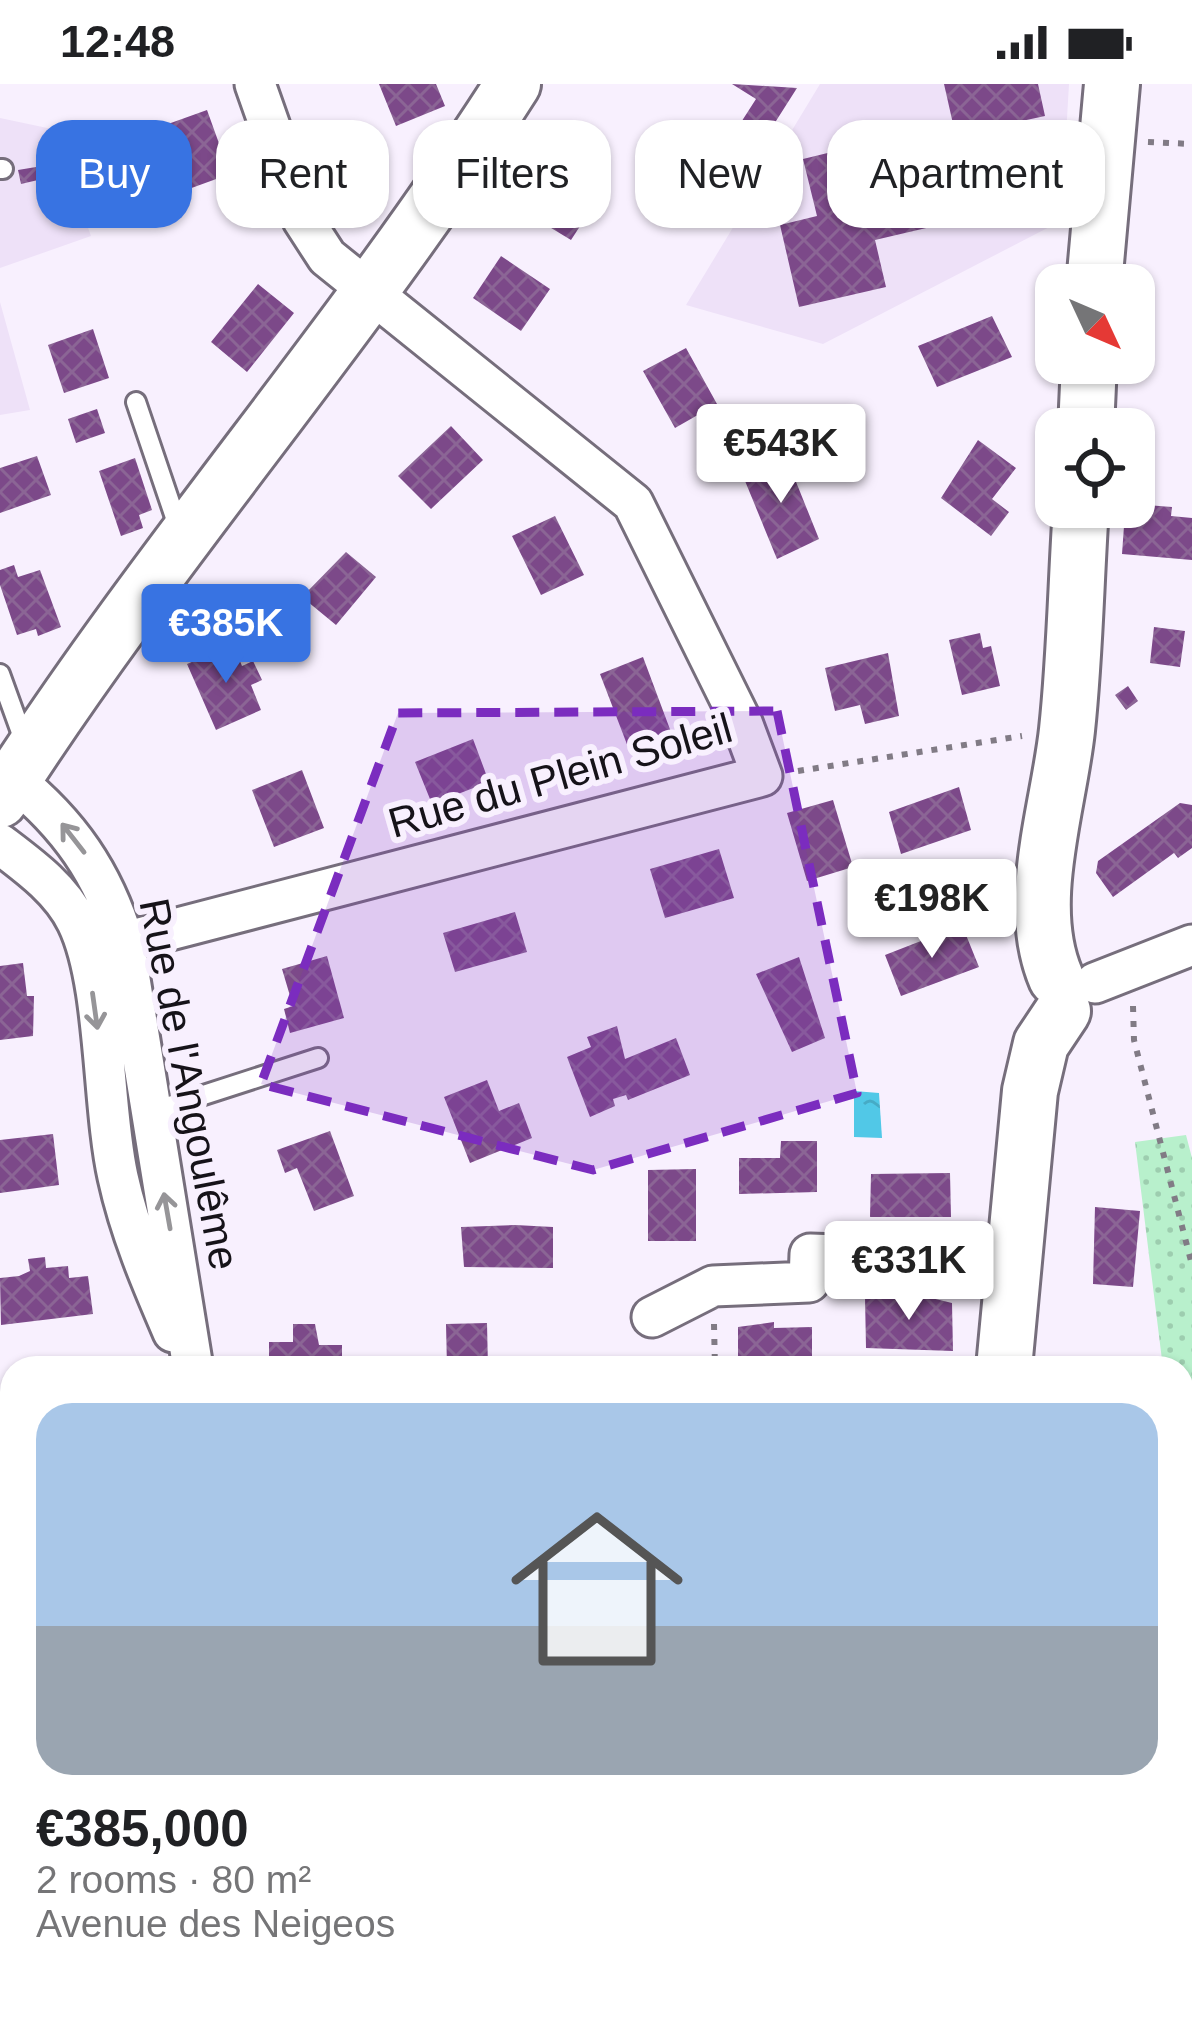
<!DOCTYPE html>
<html lang="en">
<head>
<meta charset="utf-8">
<style>
	:root { --surface:#fff; --page:#f2f2f2; --text:#202124; --muted:#757577; --line:#e0e0e0; --accent:#3873e2 }
	body { margin:0; font-family:Helvetica,sans-serif; background:var(--page); color:var(--text); height:100vh; display:flex; flex-direction:column; font-size:45px; white-space:nowrap }
	* { box-sizing:border-box; margin:0 }
	p { font-size:39px; color:var(--muted) }
	.icon { flex:none; width:66px; height:66px; fill:none; stroke:currentColor; stroke-width:2; stroke-linecap:round; stroke-linejoin:round }
	.map { position:relative; flex:1; overflow:hidden }
	.sheet { position:absolute; left:0px; top:1272px; width:1194px; height:663px; display:flex; flex-direction:column; background:var(--surface); border-radius:36px 36px 0 0; box-shadow:0 3px 9px #0004 }
	.sheet>* { flex:none }
	.guide { position:absolute; left:36px; top:36px; width:1122px; height:108px; display:flex; gap:24px }
	.needle { width:78px; rotate:134deg }
	.fabs { position:absolute; left:1035px; top:180px; display:grid; gap:24px }
	.fabs a { display:grid; place-items:center; width:120px; height:120px; border-radius:24px; background:var(--surface); box-shadow:0 3px 9px #0004; font-size:60px }
	.price { position:absolute; translate:-50% -102px; padding:0 27px; border-radius:12px; background:#fff; color:#222; font-size:39px; line-height:78px; filter:drop-shadow(0 3px 6px #0008) }
	.price::after { content:''; position:absolute; left:50%; top:72px; width:36px; height:27px; margin-left:-18px; background:inherit; clip-path:polygon(0 0,100% 0,50% 100%) }
	.price.on { background:var(--accent); color:#fff }
	ul { padding:0; list-style:none }
	li { display:grid; align-content:center; gap:24px; height:636px; padding:0 36px }
	li+li { border-top:3px solid var(--line) }
	li span { display:grid; place-items:center; height:372px; border-radius:36px; color:#555 }
	li>.icon { margin-inline-start:auto }
	span .icon { width:216px; height:216px; fill:#fffc; stroke-width:1 }
	li b { font-size:51px }
	.pill { padding:0 42px; border-radius:36px; background:var(--surface); box-shadow:0 3px 9px #0004; font-size:42px; line-height:108px }
	.pill.on { background:var(--accent); color:#fff }
	.status { display:flex; justify-content:space-between; align-items:center; height:84px; padding:0 60px; background:var(--surface); direction:ltr }
	.status svg { height:33px; fill:currentColor }
	.map>svg:first-child { display:block }
	.built { fill:#eee1f8 }
	.grass { fill:url(#grass-dots) }
	.water { fill:url(#water-ripples) }
	.building { fill:url(#building-cross-hatch) }
	.lines { fill:none; stroke-linecap:round; stroke-linejoin:round }
	.lane-casing { stroke:#766e7c; stroke-width:24 }
	.street-casing { stroke:#766e7c; stroke-width:45 }
	.secondary-casing { stroke:#766e7c; stroke-width:60 }
	.path { stroke:#817b85; stroke-width:6; stroke-dasharray:6 9; stroke-linecap:butt }
	.lane { stroke:#fff; stroke-width:18 }
	.street { stroke:#fff; stroke-width:39 }
	.secondary { stroke:#fff; stroke-width:54 }
	.tree { fill:#82a295 }
	.oneway { stroke:#969598 }
	.marked { fill:#7b2cbf; fill-opacity:0.2; stroke:#7b2cbf; stroke-width:9; stroke-dasharray:24 15; stroke-linejoin:round }
	.labels { text-anchor:middle; stroke-width:12; stroke-linejoin:round; paint-order:stroke }
	.street-label { font-size:42px; fill:#161319; stroke:#f8f0fe }
</style>
</head>
<body>
<div class="status"><b>12:48</b><svg viewBox="0 0 49 12"><path d="M0 12V9h3v3zM5 12V6h3v6zM10 12V3h3v9zM15 12V0h3v12zM26 1h20v11H26zM47 4h2v5h-2z"/></svg></div>
<div class="map">
<svg width="1192" height="1933" viewBox="0 0 1192 1933">
	<defs>
		<pattern id="grass-dots" width="8" height="8" patternUnits="userSpaceOnUse" patternTransform="scale(3)"><rect width="8" height="8" fill="#b8f0cc"/><path d="M2 2h.1M6 6h.1" fill="none" stroke="#9dcdaf" stroke-width="1.8" stroke-linecap="round"/></pattern>
		<pattern id="water-ripples" width="26" height="14" patternUnits="userSpaceOnUse" patternTransform="scale(3)"><rect width="26" height="14" fill="#51c8e7"/><path d="M2 4q2-2 4 0t4 0M15 11q2-2 4 0t4 0" fill="none" stroke="#46abc6"/></pattern>
		<pattern id="building-cross-hatch" width="8" height="8" patternUnits="userSpaceOnUse" patternTransform="scale(3)"><rect width="8" height="8" fill="#7c4989"/><path d="M0 0l8 8M0 8l8-8" fill="none" stroke="#8b6595"/></pattern>
	</defs>
	<rect width="100%" height="100%" fill="#f8f0fe"/>
	<path class="built" d="M 820,0 L 1069,0 L 1061,137 L 823,260 L 686,221 Z
		M 0,34 L 52,45 L 91,152 L 0,184 Z
		M 0,218 L 30,326 L 0,331 Z
		M 1192,1478 L 1192,1933 L 1039,1933 L 1041,1923 L 1182,1923 L 1182,1485 Z"/>
	<path class="grass" d="M 1186,1051 L 1192,1074 L 1192,1461 L 1186,1465 L 1182,1284 L 1163,1284 L 1135,1058 Z"/>
	<path class="water" d="M 854,1007 L 879,1009 L 882,1054 L 854,1053 Z"/>
	<path class="building" d="M 379,0 L 436,0 L 445,22 L 396,42 Z
		M 732,0 L 797,4 L 753,73 L 729,57 L 756,15 Z
		M 944,0 L 1038,0 L 1045,32 L 1003,41 L 1013,87 L 978,96 L 986,130 L 875,156 L 886,203 L 799,223 L 780,141 L 817,132 L 803,75 L 889,54 L 891,65 L 916,60 L 919,70 L 958,62 Z
		M 207,26 L 230,90 L 186,106 L 168,40 Z
		M 553,80 L 601,110 L 571,156 L 523,127 Z
		M 36,83 L 38,96 L 21,100 L 18,86 Z
		M 501,172 L 550,205 L 521,247 L 473,214 Z
		M 258,200 L 294,229 L 247,288 L 211,258 Z
		M 992,232 L 1012,273 L 937,303 L 918,262 Z
		M 93,245 L 109,294 L 64,309 L 48,261 Z
		M 686,264 L 717,320 L 675,344 L 643,287 Z
		M 97,325 L 105,349 L 76,359 L 68,335 Z
		M 451,342 L 483,376 L 431,425 L 398,392 Z
		M 978,356 L 1016,384 L 992,415 L 1009,428 L 991,452 L 941,414 Z
		M 784,368 L 819,455 L 777,475 L 743,392 Z
		M 37,372 L 51,411 L 0,429 L 0,384 Z
		M 135,374 L 152,426 L 139,431 L 143,444 L 121,452 L 99,387 Z
		M 1134,420 L 1172,423 L 1171,432 L 1192,434 L 1192,476 L 1122,470 L 1125,428 Z
		M 555,432 L 584,491 L 541,511 L 512,452 Z
		M 346,468 L 376,493 L 336,541 L 302,513 Z
		M 14,481 L 18,493 L 40,486 L 61,543 L 38,552 L 36,545 L 17,551 L 0,501 L 0,486 Z
		M 1154,543 L 1185,547 L 1180,583 L 1150,579 Z
		M 980,549 L 983,564 L 991,562 L 1000,602 L 962,611 L 949,556 Z
		M 233,560 L 242,582 L 253,577 L 262,596 L 251,601 L 261,626 L 216,646 L 187,580 Z
		M 888,569 L 899,632 L 865,640 L 860,621 L 835,627 L 825,584 Z
		M 643,573 L 671,648 L 628,663 L 600,590 Z
		M 1128,602 L 1138,617 L 1126,626 L 1115,611 Z
		M 473,655 L 489,698 L 432,720 L 415,678 Z
		M 302,686 L 324,744 L 274,763 L 252,706 Z
		M 959,703 L 971,746 L 901,770 L 889,728 Z
		M 833,716 L 853,783 L 807,797 L 787,729 Z
		M 1180,719 L 1192,721 L 1192,764 L 1178,774 L 1174,769 L 1113,813 L 1096,789 L 1098,777 Z
		M 719,765 L 734,814 L 665,834 L 650,785 Z
		M 993,803 L 1003,829 L 977,839 L 967,813 Z
		M 515,828 L 527,868 L 455,888 L 443,849 Z
		M 962,841 L 979,883 L 901,912 L 885,871 Z
		M 327,872 L 344,934 L 290,949 L 284,925 L 293,922 L 282,885 Z
		M 799,873 L 825,954 L 792,968 L 756,890 Z
		M 23,879 L 27,912 L 34,912 L 33,952 L 0,956 L 0,882 Z
		M 617,942 L 625,975 L 676,954 L 690,991 L 628,1016 L 626,1011 L 613,1015 L 615,1022 L 590,1033 L 567,973 L 591,963 L 587,953 Z
		M 487,996 L 499,1027 L 519,1019 L 532,1054 L 470,1079 L 444,1013 Z
		M 330,1047 L 354,1112 L 314,1127 L 297,1084 L 285,1089 L 277,1066 Z
		M 53,1050 L 59,1101 L 0,1109 L 0,1056 Z
		M 781,1057 L 817,1057 L 817,1108 L 739,1110 L 739,1074 L 780,1074 Z
		M 696,1085 L 696,1157 L 648,1157 L 648,1086 Z
		M 950,1089 L 951,1133 L 870,1133 L 871,1090 Z
		M 1095,1123 L 1140,1127 L 1133,1203 L 1093,1200 Z
		M 515,1141 L 553,1143 L 553,1184 L 464,1183 L 461,1143 Z
		M 45,1173 L 46,1184 L 68,1182 L 69,1194 L 88,1192 L 93,1230 L 1,1241 L 0,1194 L 19,1192 L 30,1187 L 28,1175 Z
		M 919,1211 L 952,1219 L 953,1267 L 866,1264 L 865,1213 Z
		M 774,1238 L 774,1244 L 812,1243 L 812,1284 L 738,1284 L 738,1243 Z
		M 487,1239 L 488,1284 L 447,1284 L 446,1240 Z
		M 293,1240 L 315,1240 L 319,1261 L 342,1261 L 342,1284 L 269,1284 L 269,1258 L 293,1258 Z
		M 6,1741 L 10,1783 L 0,1784 L 0,1742 Z
		M 527,1923 L 576,1923 L 586,1933 L 532,1933 Z"/>
	<g class="lines">
		<defs>
			<path id="lane" d="M 0,85 L 3,85
				M 136,318 L 180,448
				M 0,590 L 26,662
				M 151,1028 L 318,974"/>
			<path id="street" d="M 13,695 C 69,740 103,789 124,858 L 193,1284
				M 0,760 C 29,782 61,805 77,838 C 107,899 102,1022 118,1093 C 130,1148 151,1197 173,1248
				M 124,858 L 762,692 L 743,641 L 633,419 L 327,173 L 303,136 L 255,0
				M 1095,899 L 1192,861
				M 652,1233 L 713,1202 L 809,1198 L 810,1170 L 1011,1177
				M 185,1933 L 188,1923
				M 686,1933 L 696,1923"/>
			<path id="secondary" d="M 1094,201 L 1112,0
				M 1086,345 L 1089,279
				M 0,716 C 159,468 355,248 513,0
				M 1056,894 C 1024,820 1059,722 1067,646 C 1075,572 1076,497 1081,423
				M 1004,1284 L 1030,1007 L 1041,960 L 1063,927
				M 994,1933 L 995,1923"/>
		</defs>
		<use href="#lane" class="lane-casing"/>
		<use href="#street" class="street-casing"/>
		<use href="#secondary" class="secondary-casing"/>
		<path class="path" d="M 1148,58 L 1192,60
			M 798,687 L 1022,652
			M 1133,922 L 1134,956 L 1192,1181
			M 714,1240 L 715,1284
			M 1182,1468 L 1192,1461
			M 434,1933 L 435,1923"/>
		<use href="#lane" class="lane"/>
		<use href="#street" class="street"/>
		<use href="#secondary" class="secondary"/>
	</g>
	<circle class="tree" cx="1037" cy="72" r="14"/>
	<defs><path id="oneway-shaft" d="M-6 0H5M1.5-3L5.5 0L1.5 3" fill="none" stroke-width="1.6" stroke-linecap="round" stroke-linejoin="round" transform="scale(3)"/></defs>
	<g class="oneway">
		<use href="#oneway-shaft" transform="translate(73 754) rotate(-128)"/>
		<use href="#oneway-shaft" transform="translate(95 927) rotate(82)"/>
		<use href="#oneway-shaft" transform="translate(167 1127) rotate(-100)"/>
	</g>
	<path class="marked" d="M 777,627 L 857,1009 L 593,1086 L 261,1000 L 398,629 Z"/>
	<g class="labels">
		<g class="street-label">
			<text transform="translate(560 691) rotate(-16)" y="15">Rue du Plein Soleil</text>
			<text transform="translate(190 1000) rotate(79)" y="15">Rue de l'Angoulême</text>
		</g>
	</g>
</svg>
<div class="fabs">
<a><svg class="needle" viewBox="-14 -14 28 28"><path d="M0-13l5 13h-10z" fill="#e53935"/><path d="M0 13l5-13h-10z" fill="#757577"/></svg></a>
<a><svg class="icon" aria-label="locate" viewBox="0 0 24 24"><circle cx="12" cy="12" r="6"/><path d="M12 2v4M12 18v4M2 12h4M18 12h4"/></svg></a>
</div>
<b class="price" style="left:781px;top:422px">€543K</b>
<b class="price on" style="left:226px;top:602px">€385K</b>
<b class="price" style="left:932px;top:877px">€198K</b>
<b class="price" style="left:909px;top:1239px">€331K</b>
<div class="guide">
<a class="pill on">Buy</a>
<a class="pill">Rent</a>
<a class="pill">Filters</a>
<a class="pill">New</a>
<a class="pill">Apartment</a>
</div>
<section class="sheet">
<ul>
<li><span style="background:linear-gradient(#a9c7e8 60%,#9aa5b1 0)"><svg class="icon" aria-label="home" viewBox="0 0 24 24"><path d="M3 11l9-7 9 7M6 9v11h12V9"/></svg></span><div><b>€385,000</b><p>2 rooms · 80 m²</p><p>Avenue des Neigeos</p></div></li>
</ul>
</section>
</div>
</body>
</html>
